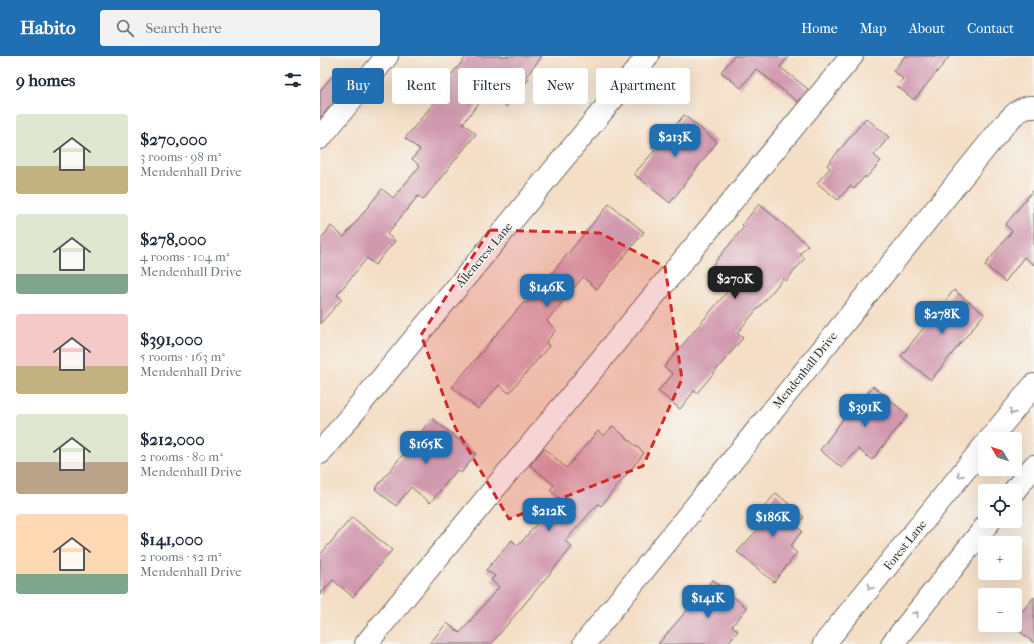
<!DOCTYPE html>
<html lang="en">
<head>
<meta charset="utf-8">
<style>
	:root { --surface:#fff; --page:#f2f2f3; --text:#1f2937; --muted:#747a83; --accent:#1f6fb2 }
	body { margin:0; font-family:"IM FELL French Canon",serif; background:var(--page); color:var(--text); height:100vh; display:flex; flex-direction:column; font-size:15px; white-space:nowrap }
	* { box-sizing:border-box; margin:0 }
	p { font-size:13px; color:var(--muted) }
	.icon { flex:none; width:22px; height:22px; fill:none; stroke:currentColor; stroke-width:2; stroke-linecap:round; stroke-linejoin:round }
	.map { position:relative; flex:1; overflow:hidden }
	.panel { display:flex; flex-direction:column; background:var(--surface); width:320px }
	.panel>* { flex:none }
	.guide { position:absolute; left:12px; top:12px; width:380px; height:36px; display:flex; gap:8px }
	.needle { width:26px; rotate:309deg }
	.buttons { position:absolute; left:658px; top:376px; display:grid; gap:8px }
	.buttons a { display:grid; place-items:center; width:44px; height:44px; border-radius:4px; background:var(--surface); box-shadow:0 4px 16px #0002; font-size:20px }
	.price { position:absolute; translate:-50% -34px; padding:0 9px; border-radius:8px; background:var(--accent); color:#fff; font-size:13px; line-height:26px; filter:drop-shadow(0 1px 2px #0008) }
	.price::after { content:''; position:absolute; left:50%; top:24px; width:12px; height:9px; margin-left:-6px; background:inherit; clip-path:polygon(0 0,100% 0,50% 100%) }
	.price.on { background:#222; color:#fff }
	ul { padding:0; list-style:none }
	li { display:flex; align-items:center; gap:12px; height:100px; padding:0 16px }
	li span { display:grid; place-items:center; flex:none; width:112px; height:80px; border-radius:4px; color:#555 }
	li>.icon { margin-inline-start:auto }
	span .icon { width:48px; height:48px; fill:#fffc; stroke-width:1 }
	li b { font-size:17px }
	h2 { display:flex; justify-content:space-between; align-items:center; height:48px; padding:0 16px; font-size:17px }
	.chip { padding:0 14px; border-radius:4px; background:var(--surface); box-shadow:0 4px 16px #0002; font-size:14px; line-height:36px }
	.chip.on { background:var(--accent); color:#fff }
	header { display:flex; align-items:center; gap:24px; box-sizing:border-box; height:56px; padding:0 20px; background:var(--accent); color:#fff }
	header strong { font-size:19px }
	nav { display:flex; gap:22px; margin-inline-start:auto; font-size:14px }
	.search { width:280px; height:36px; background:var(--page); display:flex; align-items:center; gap:10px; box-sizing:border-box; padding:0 14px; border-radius:4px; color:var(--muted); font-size:15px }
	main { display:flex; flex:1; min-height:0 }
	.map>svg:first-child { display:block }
	.building { fill:#d199ae }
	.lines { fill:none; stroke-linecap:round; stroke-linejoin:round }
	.minor-casing { stroke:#716a61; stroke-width:24 }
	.major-casing { stroke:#716a61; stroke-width:24 }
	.minor { stroke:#fff; stroke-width:22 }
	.major { stroke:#fff; stroke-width:22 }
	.oneway { stroke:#a0a0a0 }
	.marked { fill:#d62828; fill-opacity:0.2; stroke:#d62828; stroke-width:3; stroke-dasharray:8 5; stroke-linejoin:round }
	.labels { text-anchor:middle; stroke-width:3; stroke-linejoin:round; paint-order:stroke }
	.street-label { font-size:12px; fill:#2b2b2b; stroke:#f6f6f2 }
</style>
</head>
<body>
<header>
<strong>Habito</strong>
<div class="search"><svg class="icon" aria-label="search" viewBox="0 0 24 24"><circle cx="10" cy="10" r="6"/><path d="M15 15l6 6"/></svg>Search here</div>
<nav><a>Home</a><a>Map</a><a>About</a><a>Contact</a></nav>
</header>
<main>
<section class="panel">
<h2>9 homes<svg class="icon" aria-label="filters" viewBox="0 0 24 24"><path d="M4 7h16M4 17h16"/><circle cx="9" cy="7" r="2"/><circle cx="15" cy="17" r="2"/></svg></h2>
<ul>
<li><span style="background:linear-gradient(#dfe7d0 65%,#c2b280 0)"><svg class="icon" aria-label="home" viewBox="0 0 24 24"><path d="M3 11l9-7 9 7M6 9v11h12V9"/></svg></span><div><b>$270,000</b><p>3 rooms · 98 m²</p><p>Mendenhall Drive</p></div></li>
<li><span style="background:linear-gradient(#dfe7d0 75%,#7fa58c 0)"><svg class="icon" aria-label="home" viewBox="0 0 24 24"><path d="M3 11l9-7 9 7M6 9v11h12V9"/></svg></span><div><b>$278,000</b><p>4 rooms · 104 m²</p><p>Mendenhall Drive</p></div></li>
<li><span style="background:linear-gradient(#f6c9c9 65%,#c2b280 0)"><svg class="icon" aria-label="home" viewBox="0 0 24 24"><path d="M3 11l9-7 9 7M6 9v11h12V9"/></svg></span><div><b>$391,000</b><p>5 rooms · 163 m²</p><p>Mendenhall Drive</p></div></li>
<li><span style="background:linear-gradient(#dfe7d0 60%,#b9a48a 0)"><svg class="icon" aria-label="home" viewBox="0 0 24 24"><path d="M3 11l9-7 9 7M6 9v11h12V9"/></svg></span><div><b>$212,000</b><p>2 rooms · 80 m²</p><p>Mendenhall Drive</p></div></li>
<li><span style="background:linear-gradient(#ffd9b3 75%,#7fa58c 0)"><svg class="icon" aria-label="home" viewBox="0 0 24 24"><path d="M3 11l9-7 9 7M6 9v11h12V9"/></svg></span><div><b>$141,000</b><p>2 rooms · 52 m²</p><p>Mendenhall Drive</p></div></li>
</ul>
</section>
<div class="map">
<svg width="714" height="588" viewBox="0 0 714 588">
	<rect width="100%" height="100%" fill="#f6f6f2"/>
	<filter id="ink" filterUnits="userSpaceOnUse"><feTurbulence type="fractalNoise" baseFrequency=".025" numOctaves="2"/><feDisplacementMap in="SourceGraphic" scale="8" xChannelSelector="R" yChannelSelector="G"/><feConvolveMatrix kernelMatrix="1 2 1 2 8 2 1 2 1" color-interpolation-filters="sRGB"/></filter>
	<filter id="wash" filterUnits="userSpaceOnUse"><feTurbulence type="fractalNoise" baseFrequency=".012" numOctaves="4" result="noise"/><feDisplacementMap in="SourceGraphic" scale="16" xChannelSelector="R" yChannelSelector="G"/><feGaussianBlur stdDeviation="0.9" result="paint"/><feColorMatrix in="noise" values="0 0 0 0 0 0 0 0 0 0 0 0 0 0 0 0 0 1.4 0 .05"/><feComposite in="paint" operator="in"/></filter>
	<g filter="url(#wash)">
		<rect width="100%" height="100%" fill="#f4dec5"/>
		<g id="blocks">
			<path class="building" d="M 147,0 L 222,0 L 206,21 L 209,23 L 186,51 L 168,36 L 143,67 L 156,78 L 103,144 L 98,140 L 67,178 L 75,185 L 55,209 L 47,202 L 17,239 L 22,243 L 0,268 L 0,184 L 11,170 L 24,181 L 62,133 L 73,142 L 100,110 L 92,103 L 100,94 L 85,82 L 118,42 L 110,34 L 126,14 L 131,19 Z
				M 414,0 L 469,0 L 460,11 L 488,33 L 478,46 L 436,13 L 421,32 L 401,16 Z
				M 585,0 L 630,0 L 594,44 L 577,30 L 583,23 L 573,15 Z
				M 18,13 L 31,24 L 0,62 L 0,35 Z
				M 364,59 L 397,86 L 350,147 L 314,118 L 335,94 L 331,91 L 350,68 L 354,71 Z
				M 546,62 L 569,81 L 554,99 L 561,105 L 546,122 L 545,120 L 534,133 L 530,130 L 518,144 L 497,127 L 510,112 L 507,109 Z
				M 714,133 L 714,209 L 704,201 L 685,226 L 665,209 L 692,175 L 685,169 Z
				M 289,148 L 324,176 L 277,233 L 263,221 L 227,265 L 236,274 L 226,286 L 229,290 L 189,337 L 179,329 L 158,353 L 132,331 L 204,246 L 206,248 Z
				M 439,148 L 488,189 L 480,198 L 485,202 L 466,225 L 463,223 L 417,277 L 423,282 L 377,337 L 374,335 L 360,353 L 338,335 L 353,318 L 344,311 L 412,230 L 390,212 L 424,171 L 422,169 Z
				M 634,234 L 664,258 L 611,324 L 581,300 Z
				M 553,330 L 588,359 L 552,404 L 538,393 L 522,412 L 500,394 L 542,338 L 545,340 Z
				M 112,362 L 156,398 L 141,417 L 137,414 L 110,447 L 91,431 L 76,450 L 55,433 Z
				M 293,370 L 324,397 L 281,450 L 278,448 L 245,485 L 252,491 L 171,588 L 109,588 L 127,567 L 140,577 L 179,531 L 171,524 L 175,520 L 166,514 L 192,484 L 198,490 L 239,442 L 230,434 L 234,429 L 210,409 L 224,392 L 246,412 L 278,375 L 284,380 Z
				M 456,437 L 484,461 L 476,470 L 482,475 L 470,491 L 477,497 L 454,526 L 417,496 L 440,471 L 433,464 Z
				M 32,461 L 72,494 L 33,541 L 13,524 L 0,539 L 0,499 Z
				M 393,524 L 427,552 L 412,570 L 418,575 L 407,588 L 338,588 Z
				M 714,541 L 714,587 L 692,569 L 695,569 L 695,564 Z"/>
		</g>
	</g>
	<g filter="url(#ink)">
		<use href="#blocks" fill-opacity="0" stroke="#716a61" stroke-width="1"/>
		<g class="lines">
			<defs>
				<path id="minor" d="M 0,82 L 67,0
					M 0,397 L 328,0
					M 46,588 L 532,0
					M 264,588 L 684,69 C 693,60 700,50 714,51"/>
				<path id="major" d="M 670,383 L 714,329
					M 694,435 L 714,410
					M 504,588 L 665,389
					M 572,588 L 670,465"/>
			</defs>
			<use href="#minor" class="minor-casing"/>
			<use href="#major" class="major-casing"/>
			<use href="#minor" class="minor"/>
			<use href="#major" class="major"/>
		</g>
		<defs><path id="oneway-chevron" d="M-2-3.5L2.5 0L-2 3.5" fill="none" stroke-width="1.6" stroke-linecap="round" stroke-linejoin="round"/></defs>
		<g class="oneway">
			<use href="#oneway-chevron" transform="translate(692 356) rotate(129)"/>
			<use href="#oneway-chevron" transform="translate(640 419) rotate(129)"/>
			<use href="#oneway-chevron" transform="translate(550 531) rotate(129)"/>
			<use href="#oneway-chevron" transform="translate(596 558) rotate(-51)"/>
		</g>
	</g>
	<path class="marked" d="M 170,174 L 280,177 L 345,211 L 362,323 L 323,410 L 189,463 L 135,371 L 101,279 Z"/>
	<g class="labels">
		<g class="street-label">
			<text transform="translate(164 199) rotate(-50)" y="4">Allencrest Lane</text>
			<text transform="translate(485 314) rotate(-51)" y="4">Mendenhall Drive</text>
			<text transform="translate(585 489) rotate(-51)" y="4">Forest Lane</text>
		</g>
	</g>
</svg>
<div class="buttons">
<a><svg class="needle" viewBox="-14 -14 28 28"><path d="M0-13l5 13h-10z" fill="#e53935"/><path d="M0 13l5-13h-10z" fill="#747a83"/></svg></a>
<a><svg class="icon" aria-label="locate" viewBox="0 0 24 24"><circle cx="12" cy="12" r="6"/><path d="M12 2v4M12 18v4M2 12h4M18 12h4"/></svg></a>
<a>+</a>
<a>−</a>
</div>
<b class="price" style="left:355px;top:102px">$213K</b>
<b class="price on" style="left:415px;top:244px">$270K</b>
<b class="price" style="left:227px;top:252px">$146K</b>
<b class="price" style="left:622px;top:279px">$278K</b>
<b class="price" style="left:545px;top:372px">$391K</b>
<b class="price" style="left:106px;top:409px">$165K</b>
<b class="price" style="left:229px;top:476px">$212K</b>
<b class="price" style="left:453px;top:482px">$186K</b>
<b class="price" style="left:388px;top:563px">$141K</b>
<div class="guide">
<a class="chip on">Buy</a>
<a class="chip">Rent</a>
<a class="chip">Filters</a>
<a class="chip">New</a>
<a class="chip">Apartment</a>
</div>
</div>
</main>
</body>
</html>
